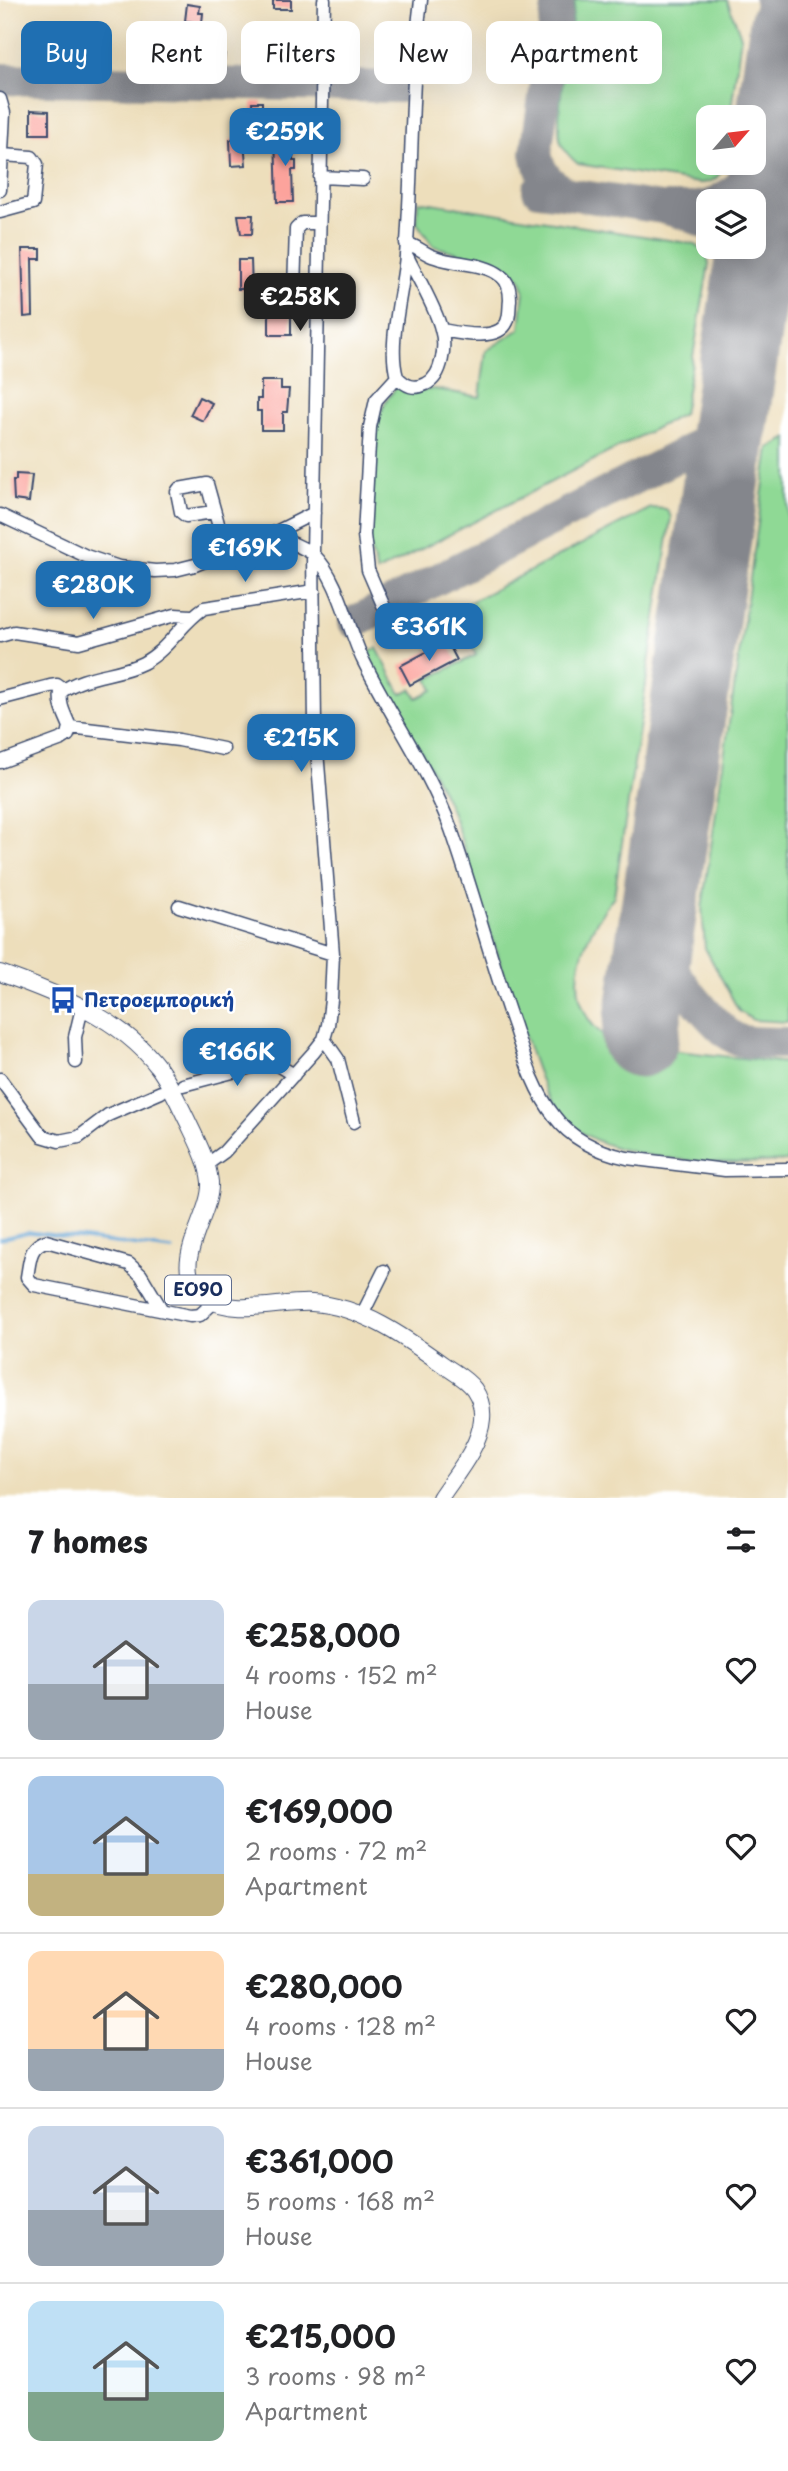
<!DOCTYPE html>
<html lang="en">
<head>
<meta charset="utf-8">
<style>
	:root { --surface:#fff; --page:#f2f2f2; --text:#202124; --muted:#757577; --line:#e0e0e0; --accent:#1f6fb2 }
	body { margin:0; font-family:"Playpen Sans",sans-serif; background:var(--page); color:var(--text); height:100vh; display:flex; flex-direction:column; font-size:26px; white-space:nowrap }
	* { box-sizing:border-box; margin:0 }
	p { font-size:23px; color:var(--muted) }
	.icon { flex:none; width:38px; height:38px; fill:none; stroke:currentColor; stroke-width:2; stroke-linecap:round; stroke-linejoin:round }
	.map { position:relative; height:1498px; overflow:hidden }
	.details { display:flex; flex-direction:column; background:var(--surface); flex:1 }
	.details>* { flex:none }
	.top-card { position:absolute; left:21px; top:21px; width:747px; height:63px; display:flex; gap:14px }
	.needle { width:46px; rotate:62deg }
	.controls { position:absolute; left:696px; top:105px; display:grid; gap:14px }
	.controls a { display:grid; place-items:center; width:70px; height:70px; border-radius:14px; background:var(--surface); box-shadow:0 7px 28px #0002; font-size:35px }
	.price { position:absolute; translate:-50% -60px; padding:0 16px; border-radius:14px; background:var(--accent); color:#fff; font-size:23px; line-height:46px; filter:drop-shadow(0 2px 4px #0008) }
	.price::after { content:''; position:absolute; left:50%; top:42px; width:21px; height:16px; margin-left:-10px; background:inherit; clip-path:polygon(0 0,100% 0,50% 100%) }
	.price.active { background:#222; color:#fff }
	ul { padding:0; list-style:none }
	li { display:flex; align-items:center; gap:21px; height:175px; padding:0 28px }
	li+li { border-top:2px solid var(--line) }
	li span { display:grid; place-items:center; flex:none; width:196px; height:140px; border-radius:14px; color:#555 }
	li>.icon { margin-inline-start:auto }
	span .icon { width:84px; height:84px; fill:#fffc; stroke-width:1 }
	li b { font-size:30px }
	h2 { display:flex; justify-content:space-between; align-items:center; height:84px; padding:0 28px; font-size:30px }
	.tag { padding:0 24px; border-radius:14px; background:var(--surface); box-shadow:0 7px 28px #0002; font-size:24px; line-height:63px }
	.tag.active { background:var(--accent); color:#fff }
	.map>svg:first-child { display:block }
	.green { fill:#8fd995; stroke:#55847a; stroke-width:2 }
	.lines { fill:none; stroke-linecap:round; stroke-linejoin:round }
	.stream { stroke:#5ea2d3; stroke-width:3.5 }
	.taxiway { stroke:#84868c; stroke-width:32 }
	.runway { stroke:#84868c; stroke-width:77 }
	.building { fill:#fca39c }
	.minor-casing { stroke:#3a496c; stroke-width:15 }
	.major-casing { stroke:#3a496c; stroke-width:18 }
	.minor { stroke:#fff; stroke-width:12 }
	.major { stroke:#fff; stroke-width:16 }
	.labels { text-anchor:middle; stroke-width:5; stroke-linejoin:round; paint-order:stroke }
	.shield { fill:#fff; stroke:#5f6d8e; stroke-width:2 }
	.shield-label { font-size:18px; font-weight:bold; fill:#1b2f5e }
	.transit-label { font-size:19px; font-weight:bold; fill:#164399; stroke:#fff; text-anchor:start }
</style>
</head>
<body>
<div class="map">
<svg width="788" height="1498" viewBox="0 0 788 1498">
	<rect width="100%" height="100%" fill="#fff"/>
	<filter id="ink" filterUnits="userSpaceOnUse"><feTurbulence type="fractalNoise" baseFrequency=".0143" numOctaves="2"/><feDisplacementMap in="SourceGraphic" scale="14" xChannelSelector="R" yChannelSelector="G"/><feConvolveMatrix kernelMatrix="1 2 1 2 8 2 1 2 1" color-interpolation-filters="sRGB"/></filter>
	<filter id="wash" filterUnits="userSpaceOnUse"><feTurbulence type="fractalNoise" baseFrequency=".00686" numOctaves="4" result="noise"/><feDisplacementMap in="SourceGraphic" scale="28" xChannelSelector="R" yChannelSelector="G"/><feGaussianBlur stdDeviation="1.57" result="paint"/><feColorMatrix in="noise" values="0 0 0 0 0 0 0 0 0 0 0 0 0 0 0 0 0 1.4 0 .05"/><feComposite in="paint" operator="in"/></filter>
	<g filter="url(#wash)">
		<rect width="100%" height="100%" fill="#eddebb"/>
		<path class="green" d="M 575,0 L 727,0 L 741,36 L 730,117 L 709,117 L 709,163 L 723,163 C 721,177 714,183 699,183 L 578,164 C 571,158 564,151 561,143 C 553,122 571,27 575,0 Z
			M 418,201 L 694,244 L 706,253 L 709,264 L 683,414 L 377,572 L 369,544 L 376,423 L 386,401 L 397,386 L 414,392 L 434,389 L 480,397 L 486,351 L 520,329 L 524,290 L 520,278 L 506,266 L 494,260 L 473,257 L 433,246 L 417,223 Z
			M 788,438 L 788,1022 L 753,1020 L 739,1011 L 705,948 L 702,908 L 769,448 Z
			M 651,508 L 666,509 L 671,517 L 614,896 C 589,929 565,973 586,1014 C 591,1025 601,1035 612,1039 C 635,1048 663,1049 686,1052 C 720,1056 754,1059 788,1063 L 788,1161 C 728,1165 627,1164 576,1129 C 547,1109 537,1071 526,1039 C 510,992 494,945 479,898 C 468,863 459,826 443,793 C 421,745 389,702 367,653 L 377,648 L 401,694 L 411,689 L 417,698 L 433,690 L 428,679 L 476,655 L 455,610 Z"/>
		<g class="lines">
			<path class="stream" d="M 0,1239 L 29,1232 L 172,1250"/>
			<path class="taxiway" d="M 770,0 L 788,42
				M 0,79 L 400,87
				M 538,190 L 569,194 C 551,186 539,173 536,153 L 558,0
				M 569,194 L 662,208
				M 717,201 C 745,189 759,164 772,137
				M 709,205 L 691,208 L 662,208 L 689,215 L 709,225
				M 731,247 L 739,262 L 748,300
				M 354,622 L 690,450 L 722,426 L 734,392
				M 657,927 C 659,937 662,948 666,958 C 676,977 719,1034 739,1040 C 753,1044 773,1042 788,1043"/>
			<path class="runway" d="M 640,1039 L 788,24"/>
		</g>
		<g id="blocks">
			<path class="building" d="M 273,0 L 291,0 L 291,9 L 273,9 Z
				M 187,4 L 200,6 L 199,13 L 203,13 L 202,23 L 185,21 Z
				M 188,48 L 225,51 L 224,61 L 187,58 Z
				M 252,102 L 262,102 L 262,140 L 253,141 Z
				M 31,110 L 49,111 L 49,134 L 31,134 Z
				M 292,134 L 293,161 L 296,161 L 296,170 L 292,170 L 293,202 L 277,202 L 275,135 Z
				M 244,139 L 246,165 L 231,166 L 230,140 Z
				M 238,215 L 253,215 L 252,234 L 241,234 Z
				M 22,249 L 41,249 L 41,259 L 32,259 L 33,316 L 24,317 Z
				M 238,260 L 251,260 L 252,289 L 238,289 Z
				M 269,307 L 291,307 L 291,335 L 269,335 Z
				M 261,381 L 281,381 L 281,389 L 289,389 L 287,412 L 283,412 L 283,430 L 261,430 L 261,411 L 257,411 L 257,399 L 261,399 Z
				M 199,397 L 212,403 L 203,421 L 190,415 Z
				M 16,474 L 32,475 L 29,502 L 14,500 L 13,480 L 16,480 Z
				M 447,641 L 457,660 L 410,685 L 400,666 Z"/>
		</g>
	</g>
	<g filter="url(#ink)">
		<use href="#blocks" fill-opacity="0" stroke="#3a496c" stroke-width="2"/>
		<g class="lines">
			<defs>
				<path id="minor" d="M 0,99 L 4,113 L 0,190
					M 320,177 L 363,179
					M 0,212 L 33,203 L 37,164 L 32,157 L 2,155
					M 406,243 C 418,246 424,254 435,257 C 456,265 484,262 501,276 C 509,282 510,291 510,300 C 509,307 510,315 507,322 C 498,342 459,333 442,330
					M 406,254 C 416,275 436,308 441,329 C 446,345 443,376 426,384 C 414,390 406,386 397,377 C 387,344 403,291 406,256 C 413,171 410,85 421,0
					M 318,296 L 300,296 L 294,289 L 296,229 L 302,223 L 319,223
					M 213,512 L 186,516 L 181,512 L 177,492 L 179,489 L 207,484 L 226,552
					M 0,515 L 86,556 L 119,567 L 155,571 L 175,570 L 195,565 L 272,534 L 314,513
					M 272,534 C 282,539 308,549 314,555 C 339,579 348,629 363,660 C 391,717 429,769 451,829 C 474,894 491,961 514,1026 C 524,1057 534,1091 555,1117 C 572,1140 600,1152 627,1158 L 725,1170 L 788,1169
					M 384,607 L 368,570 L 364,535 L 370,427 L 376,400 L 397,377
					M 0,636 L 14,632 L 79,642 L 175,615 L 191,616
					M 0,699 L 50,686 L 57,685 L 64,690
					M 70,727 L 179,740 L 223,749
					M 0,762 L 62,739 L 68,735 L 70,727 C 65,714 59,706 61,692 C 85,674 117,676 143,663 C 168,650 181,623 204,608 L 314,591
					M 179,906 L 333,954
					M 324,1039 L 338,1059 L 354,1122
					M 76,1062 L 75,1037 L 82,1008
					M 0,1079 L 42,1136 L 59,1141 L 79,1137 L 108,1115 L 161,1092
					M 183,1085 L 267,1063 L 274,1063 L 294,1075
					M 206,1165 L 224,1152 L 313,1053 L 324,1039 L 328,1025 L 331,1000 L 333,954 L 315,725 L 313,553 L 324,0
					M 162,1310 L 141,1275 L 129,1264 L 46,1241 C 29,1246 30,1261 27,1277 L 34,1285 L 190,1316 L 200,1315 L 214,1302
					M 362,1315 L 384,1271"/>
				<path id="major" d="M 0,973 C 56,993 121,1018 158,1067 C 170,1083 179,1104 188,1122 C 197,1141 208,1161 210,1182 C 212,1220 162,1269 208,1299 C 235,1316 282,1301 312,1303 C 362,1306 406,1338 445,1366 C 455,1373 467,1379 474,1389 C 480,1398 483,1409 482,1419 C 480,1447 455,1475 440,1498"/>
			</defs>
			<use href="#minor" class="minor-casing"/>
			<use href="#major" class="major-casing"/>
			<use href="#minor" class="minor"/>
			<use href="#major" class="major"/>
		</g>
	</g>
	<defs>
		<symbol id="bus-bare" viewBox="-9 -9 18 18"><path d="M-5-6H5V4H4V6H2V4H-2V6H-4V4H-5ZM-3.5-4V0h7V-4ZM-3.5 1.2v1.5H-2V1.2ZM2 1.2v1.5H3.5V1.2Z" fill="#1a4fb4" stroke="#fff" stroke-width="2.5" paint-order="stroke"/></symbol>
	</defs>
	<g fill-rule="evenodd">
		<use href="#bus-bare" x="44" y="981" width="38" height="38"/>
	</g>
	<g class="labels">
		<rect class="shield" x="165" y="1275.5" width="66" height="29" rx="5"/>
		<g class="shield-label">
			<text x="198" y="1296">ΕΟ90</text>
		</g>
		<g class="transit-label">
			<text x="84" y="1007">Πετροεμπορική</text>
		</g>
	</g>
</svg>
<div class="controls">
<a><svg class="needle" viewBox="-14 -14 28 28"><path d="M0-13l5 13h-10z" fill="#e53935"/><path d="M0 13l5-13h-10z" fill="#757577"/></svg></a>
<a><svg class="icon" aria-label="layers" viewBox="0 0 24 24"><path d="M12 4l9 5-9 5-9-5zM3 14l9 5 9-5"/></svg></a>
</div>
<b class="price" style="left:285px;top:168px">€259K</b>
<b class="price active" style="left:300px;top:333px">€258K</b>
<b class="price" style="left:245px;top:584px">€169K</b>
<b class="price" style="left:93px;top:621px">€280K</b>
<b class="price" style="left:429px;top:663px">€361K</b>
<b class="price" style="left:301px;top:774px">€215K</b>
<b class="price" style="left:237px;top:1088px">€166K</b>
<div class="top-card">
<a class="tag active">Buy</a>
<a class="tag">Rent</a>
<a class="tag">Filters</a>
<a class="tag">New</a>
<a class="tag">Apartment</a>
</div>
</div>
<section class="details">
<h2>7 homes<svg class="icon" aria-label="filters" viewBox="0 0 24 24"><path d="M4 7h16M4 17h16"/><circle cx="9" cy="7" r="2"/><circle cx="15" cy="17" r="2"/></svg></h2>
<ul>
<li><span style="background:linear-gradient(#c9d6e8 60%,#9aa5b1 0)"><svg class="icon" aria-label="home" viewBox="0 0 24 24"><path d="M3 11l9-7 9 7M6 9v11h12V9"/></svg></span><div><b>€258,000</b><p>4 rooms · 152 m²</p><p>House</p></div><svg class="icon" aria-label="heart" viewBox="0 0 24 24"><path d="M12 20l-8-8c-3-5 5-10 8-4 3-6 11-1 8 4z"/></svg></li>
<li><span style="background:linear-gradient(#a9c7e8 70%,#c2b280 0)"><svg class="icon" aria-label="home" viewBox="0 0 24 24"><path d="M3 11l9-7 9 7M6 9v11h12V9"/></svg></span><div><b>€169,000</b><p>2 rooms · 72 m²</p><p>Apartment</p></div><svg class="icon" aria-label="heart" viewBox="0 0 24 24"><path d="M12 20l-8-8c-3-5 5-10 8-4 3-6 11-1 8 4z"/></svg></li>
<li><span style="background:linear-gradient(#ffd9b3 70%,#9aa5b1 0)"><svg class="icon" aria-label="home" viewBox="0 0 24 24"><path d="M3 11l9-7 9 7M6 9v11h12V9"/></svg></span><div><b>€280,000</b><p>4 rooms · 128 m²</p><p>House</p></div><svg class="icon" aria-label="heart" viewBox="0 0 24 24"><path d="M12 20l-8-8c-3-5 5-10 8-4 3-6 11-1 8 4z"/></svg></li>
<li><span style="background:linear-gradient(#c9d6e8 60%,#9aa5b1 0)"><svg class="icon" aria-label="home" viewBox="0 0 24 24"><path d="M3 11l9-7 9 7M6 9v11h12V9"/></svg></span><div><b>€361,000</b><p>5 rooms · 168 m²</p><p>House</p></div><svg class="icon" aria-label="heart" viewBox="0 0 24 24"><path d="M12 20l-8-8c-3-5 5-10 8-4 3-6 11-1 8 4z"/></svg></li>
<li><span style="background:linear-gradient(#bfe0f5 65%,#7fa58c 0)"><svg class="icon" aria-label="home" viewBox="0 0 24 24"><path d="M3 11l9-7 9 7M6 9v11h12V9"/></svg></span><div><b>€215,000</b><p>3 rooms · 98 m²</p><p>Apartment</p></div><svg class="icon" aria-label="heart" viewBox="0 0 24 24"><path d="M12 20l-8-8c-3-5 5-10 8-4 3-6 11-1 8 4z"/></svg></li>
</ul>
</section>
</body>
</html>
